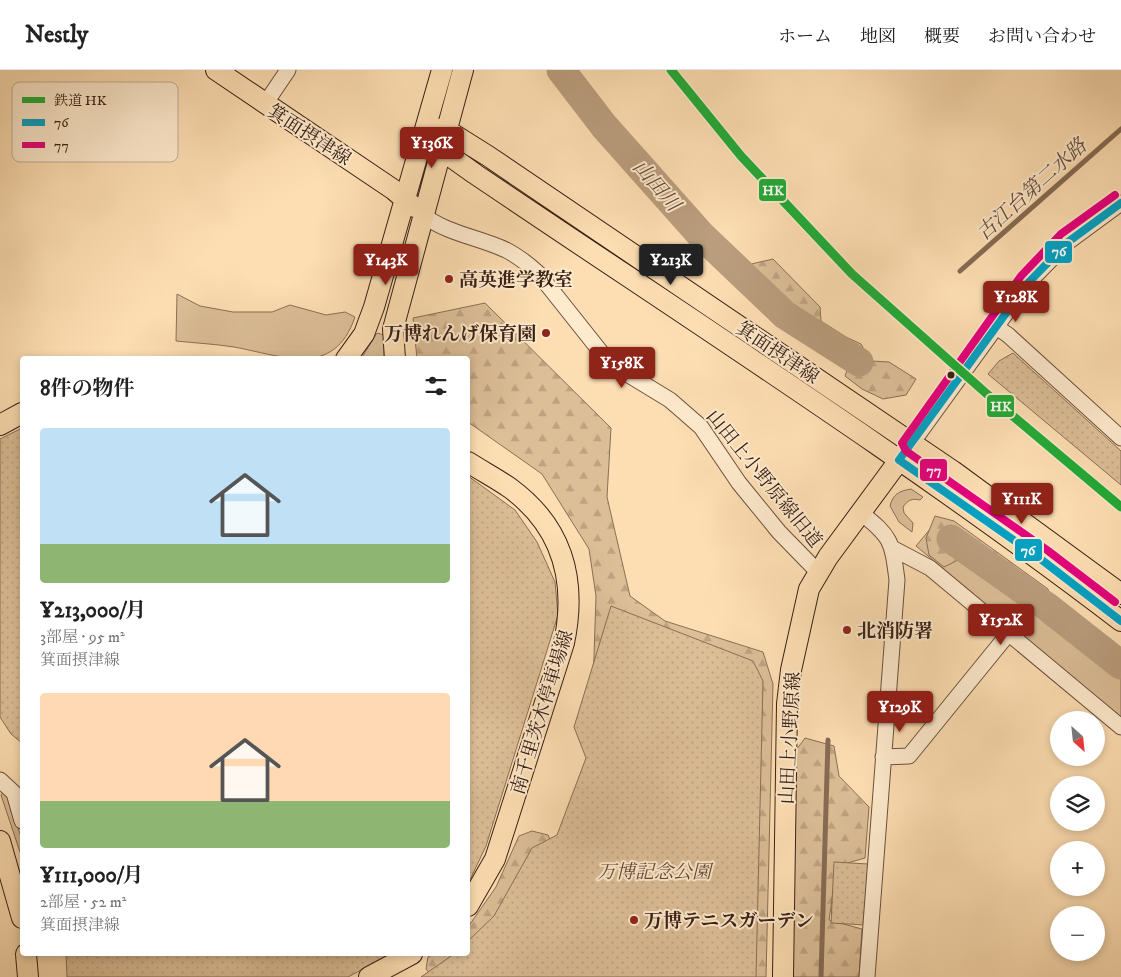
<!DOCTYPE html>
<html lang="ja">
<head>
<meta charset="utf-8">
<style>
	:root { --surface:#fff; --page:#f2f2f2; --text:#222; --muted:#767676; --line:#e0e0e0; --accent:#8f2418 }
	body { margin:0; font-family:"IM FELL DW Pica","Noto Serif JP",serif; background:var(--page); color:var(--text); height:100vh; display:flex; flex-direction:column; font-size:19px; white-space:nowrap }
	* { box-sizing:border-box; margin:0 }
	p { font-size:16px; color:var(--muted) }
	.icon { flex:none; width:28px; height:28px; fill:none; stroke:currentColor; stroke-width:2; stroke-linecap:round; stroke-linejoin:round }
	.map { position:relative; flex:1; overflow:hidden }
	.side { position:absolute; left:20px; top:286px; width:450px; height:600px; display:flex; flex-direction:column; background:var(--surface); border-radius:5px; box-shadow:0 2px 8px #0003 }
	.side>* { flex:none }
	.needle { width:32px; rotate:153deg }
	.controls { position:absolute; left:1050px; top:641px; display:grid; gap:10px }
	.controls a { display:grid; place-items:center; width:55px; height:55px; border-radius:50%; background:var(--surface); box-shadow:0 2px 8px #0003; font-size:25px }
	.price { position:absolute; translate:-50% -42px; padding:0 11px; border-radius:5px; background:var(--accent); color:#fff; font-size:16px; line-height:32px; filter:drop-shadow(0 1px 2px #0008) }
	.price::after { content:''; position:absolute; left:50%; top:30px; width:15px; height:11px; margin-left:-8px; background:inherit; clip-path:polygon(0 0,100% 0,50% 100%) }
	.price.selected { background:#222; color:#fff }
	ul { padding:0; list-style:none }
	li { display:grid; align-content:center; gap:10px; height:265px; padding:0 20px }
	li span { display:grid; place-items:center; height:155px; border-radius:5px; color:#555 }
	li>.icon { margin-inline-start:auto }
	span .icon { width:90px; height:90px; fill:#fffc; stroke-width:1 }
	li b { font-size:21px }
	h2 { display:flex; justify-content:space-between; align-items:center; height:60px; padding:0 20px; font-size:21px }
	header { display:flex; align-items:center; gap:30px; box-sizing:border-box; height:70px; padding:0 25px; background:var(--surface); border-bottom:1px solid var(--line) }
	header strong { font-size:24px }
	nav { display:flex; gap:28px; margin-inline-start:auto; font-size:18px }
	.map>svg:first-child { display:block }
	.green { fill:#dcbe97; stroke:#8a6f56 }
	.forest { fill:url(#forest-firs); stroke:#8a6f56 }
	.park { fill:url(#park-dots); stroke:#8a6f56 }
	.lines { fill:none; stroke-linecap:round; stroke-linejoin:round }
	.stream { stroke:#866b54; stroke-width:5 }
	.river { stroke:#ba9d7d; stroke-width:29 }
	.minor-casing { stroke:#6a503d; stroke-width:17 }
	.major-casing { stroke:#392016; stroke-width:22 }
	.minor { stroke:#feeacd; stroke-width:15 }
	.major { stroke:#fddeb2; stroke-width:20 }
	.bus-1-casing { stroke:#feeacd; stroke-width:11 }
	.bus-2-casing { stroke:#feeacd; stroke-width:11 }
	.bus-1 { stroke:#03a2c5; stroke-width:8 }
	.bus-2 { stroke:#e5007d; stroke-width:8 }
	.rail-1-casing { stroke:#feeacd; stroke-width:12 }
	.rail-1 { stroke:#21ab36; stroke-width:9 }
	.poi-dot { fill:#8f2418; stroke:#feeacd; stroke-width:2 }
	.bus-dot { fill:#392016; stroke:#feeacd; stroke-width:2 }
	.labels { text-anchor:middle; stroke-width:4; stroke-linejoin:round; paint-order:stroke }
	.street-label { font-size:19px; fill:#392016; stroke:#feeacd }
	.poi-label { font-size:19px; font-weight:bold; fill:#392016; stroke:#feeacd; text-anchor:start }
	.park-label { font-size:19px; font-style:italic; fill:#624836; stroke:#feeacd }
	.water-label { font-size:20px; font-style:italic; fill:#664c3a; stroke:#feeacd }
	.key { fill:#feeacd; stroke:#c3ad96; stroke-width:1 }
	.key-label { font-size:14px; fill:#392016 }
	.line-badge { stroke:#feeacd; stroke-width:2 }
	.badge-label { font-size:14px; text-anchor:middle; font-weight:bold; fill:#fff }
</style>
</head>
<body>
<header>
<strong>Nestly</strong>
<nav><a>ホーム</a><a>地図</a><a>概要</a><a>お問い合わせ</a></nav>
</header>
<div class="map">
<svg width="1121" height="907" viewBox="0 0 1121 907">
	<defs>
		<pattern id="forest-firs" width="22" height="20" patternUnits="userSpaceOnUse" patternTransform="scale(1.25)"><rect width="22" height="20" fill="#dcbe97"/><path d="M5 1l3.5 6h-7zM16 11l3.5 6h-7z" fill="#bea381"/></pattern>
		<pattern id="park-dots" width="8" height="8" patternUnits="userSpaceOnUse" patternTransform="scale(1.25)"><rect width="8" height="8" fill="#dcbe97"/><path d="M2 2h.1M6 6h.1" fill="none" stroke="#bea381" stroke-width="1.8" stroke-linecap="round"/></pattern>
	</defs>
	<rect width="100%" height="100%" fill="#fddeb2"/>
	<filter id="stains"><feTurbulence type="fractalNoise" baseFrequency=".004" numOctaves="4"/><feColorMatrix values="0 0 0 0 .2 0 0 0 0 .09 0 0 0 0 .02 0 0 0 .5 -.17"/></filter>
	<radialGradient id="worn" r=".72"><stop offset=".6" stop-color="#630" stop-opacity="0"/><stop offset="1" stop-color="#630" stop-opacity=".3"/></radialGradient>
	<path class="green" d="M 488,97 L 858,347 L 858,352 L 488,100 Z
		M 177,224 L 200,236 L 233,242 L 272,242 L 290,235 L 326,245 L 345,242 L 355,247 C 334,309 283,286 234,277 C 215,274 195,273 176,271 Z
		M 377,263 L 384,265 L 384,289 L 361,289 Z
		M 911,419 L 923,427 L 920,430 C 912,428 908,430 903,437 L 904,443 L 913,453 L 912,462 L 899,452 L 890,436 C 893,424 899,421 911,419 Z
		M 931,458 L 967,496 L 980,497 L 1121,608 L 1121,647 L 916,476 Z
		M 4,721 L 7,723 L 22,770 L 22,788 L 1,725 Z"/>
	<path class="forest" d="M 773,189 L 820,237 L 821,251 L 846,267 L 861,274 L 871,291 L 889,292 L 916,309 L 906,325 L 883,329 L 862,319 L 845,306 L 850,292 L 791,241 L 743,216 L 747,195 Z
		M 485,233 L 611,358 L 607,427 L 630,526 L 665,551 L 763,582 L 773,614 L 766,907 L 699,907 L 593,617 L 596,526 L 589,479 L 542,404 L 468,352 L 468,289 L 417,289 L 413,248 Z
		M 935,446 L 954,451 L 1048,519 L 1051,532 L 1039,540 L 986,501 L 984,488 L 964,487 L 944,497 L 929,485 L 926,468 Z
		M 805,668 L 834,676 L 839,706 L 869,737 L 865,788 L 837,796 L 829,850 L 862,859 L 859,907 L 792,907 L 791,687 Z
		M 532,761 L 548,765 L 556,782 L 534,861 L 433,907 L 426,899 L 428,887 L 434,884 L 468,884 L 468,857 L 496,817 L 519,766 Z"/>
	<path class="park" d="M 1013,283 L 1121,381 L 1121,415 L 988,304 L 999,291 Z
		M 22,358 L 22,673 L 11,664 L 0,647 L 0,369 Z
		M 468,406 L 515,440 L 537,472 L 555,512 L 558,545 L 486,776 L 468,814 Z
		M 611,536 L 753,591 L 763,611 L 756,907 L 421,907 L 454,884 L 468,884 L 468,871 L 494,846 L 532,778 L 557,765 L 586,688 L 574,657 Z
		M 834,792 L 868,794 L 865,855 L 831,853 Z
		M 66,884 L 391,884 L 348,907 L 67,907 Z"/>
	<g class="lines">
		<path class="stream" d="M 960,201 L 1121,59
			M 821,907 L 828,670"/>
		<path class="river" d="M 561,0 L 604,56 L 700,164 L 785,245 L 859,292
			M 951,469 L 1046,536 L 1121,595"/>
		<defs>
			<path id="minor" d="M 265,34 L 288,0
				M 423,145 C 448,164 478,167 506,180 C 518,186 528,194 538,203 L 604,286 L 619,299 L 670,330 L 701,357 L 739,413 L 779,462 L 819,503
				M 995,256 L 1008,265 L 1121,368
				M 912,373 L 1028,213 L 1068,172 L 1121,133
				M 861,443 C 892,467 892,472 897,510 L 867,907
				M 892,478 L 930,498 L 1121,657
				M 883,687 L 909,686 L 1009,563
				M 0,710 L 14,723 L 22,751"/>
			<path id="major" d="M 216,0 L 394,120 L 414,137
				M 425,59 L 440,79 L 475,104 C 691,250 913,392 1121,551
				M 425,59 L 445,59 L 488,86 L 953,401 L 1121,524
				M 346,289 L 364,264 L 374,237 L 442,0
				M 395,289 L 393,259 L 463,0
				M 0,355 L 22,343
				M 468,392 C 482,401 497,409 510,418 C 563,457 577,511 564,573 L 495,789 L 468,836
				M 0,771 L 22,848
				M 26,884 L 28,907
				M 369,907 L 412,884
				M 783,907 L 787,634 L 791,600 L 809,519 L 828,487 L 906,381"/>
		</defs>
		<use href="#minor" class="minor-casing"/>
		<use href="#major" class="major-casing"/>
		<use href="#minor" class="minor"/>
		<use href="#major" class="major"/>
		<defs>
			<path id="bus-1" d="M 1121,133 L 1068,172 L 1028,213 L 899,390 L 1038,487 L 1121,551"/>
			<path id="bus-2" d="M 1115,532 L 1047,480 L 906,381 L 902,373 L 1021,206 L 1061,164 L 1115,125"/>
		</defs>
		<use href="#bus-1" class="bus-1-casing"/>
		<use href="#bus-2" class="bus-2-casing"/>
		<use href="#bus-1" class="bus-1"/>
		<use href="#bus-2" class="bus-2"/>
		<defs>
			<path id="rail-1" d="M 671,0 L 741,86 L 852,204 L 988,325 L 1121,437"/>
		</defs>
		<use href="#rail-1" class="rail-1-casing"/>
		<use href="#rail-1" class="rail-1"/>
	</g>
	<g class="poi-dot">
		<circle cx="449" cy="209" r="5"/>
		<circle cx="546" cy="263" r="5"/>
		<circle cx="847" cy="560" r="5"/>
		<circle cx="634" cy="850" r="5"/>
	</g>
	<circle class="bus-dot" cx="951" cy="305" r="4.5"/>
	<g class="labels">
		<g class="street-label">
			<text transform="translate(310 64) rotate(33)" y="7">箕面摂津線</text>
			<text transform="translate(778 282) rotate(34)" y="7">箕面摂津線</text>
			<text transform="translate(765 408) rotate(51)" y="7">山田上小野原線旧道</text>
			<text transform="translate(541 642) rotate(-73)" y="7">南千里茨木停車場線</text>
			<text transform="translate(789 668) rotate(-87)" y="7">山田上小野原線</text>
		</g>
		<g class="poi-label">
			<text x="459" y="216">高英進学教室</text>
			<text x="536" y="270" text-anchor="end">万博れんげ保育園</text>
			<text x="857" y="567">北消防署</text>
			<text x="644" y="857">万博テニスガーデン</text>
		</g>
		<g class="park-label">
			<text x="654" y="808">万博記念公園</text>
		</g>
		<g class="water-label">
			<text transform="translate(657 115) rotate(49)" y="7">山田川</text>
			<text transform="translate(1031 119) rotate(-42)" y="7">古江台第二水路</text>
		</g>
	</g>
	<rect x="12" y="12" width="166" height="80" rx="8" class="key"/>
	<rect x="22" y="27" width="23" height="6" fill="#21ab36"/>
	<rect x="22" y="49" width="23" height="7" fill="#03a2c5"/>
	<rect x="22" y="72" width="23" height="6" fill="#e5007d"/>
	<g class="key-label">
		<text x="54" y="35">鉄道 HK</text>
		<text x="54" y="57">76</text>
		<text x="54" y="80">77</text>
	</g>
	<g class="line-badge">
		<rect x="758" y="108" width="29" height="24" rx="5" fill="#21ab36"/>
		<rect x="1044" y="170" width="29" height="24" rx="5" fill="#03a2c5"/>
		<rect x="986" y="324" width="29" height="24" rx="5" fill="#21ab36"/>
		<rect x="919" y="388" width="29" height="24" rx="5" fill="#e5007d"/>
		<rect x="1014" y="468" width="29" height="24" rx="5" fill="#03a2c5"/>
	</g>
	<g class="badge-label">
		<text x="773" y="125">HK</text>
		<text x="1059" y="186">76</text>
		<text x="1001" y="341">HK</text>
		<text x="934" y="405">77</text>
		<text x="1028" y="485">76</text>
	</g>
	<rect width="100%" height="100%" filter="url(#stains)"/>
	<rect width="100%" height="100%" fill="url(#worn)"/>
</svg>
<div class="controls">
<a><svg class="needle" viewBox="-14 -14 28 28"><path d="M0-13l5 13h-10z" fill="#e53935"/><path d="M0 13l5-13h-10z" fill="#767676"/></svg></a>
<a><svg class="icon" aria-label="layers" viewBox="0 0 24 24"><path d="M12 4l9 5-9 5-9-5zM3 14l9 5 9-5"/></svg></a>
<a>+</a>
<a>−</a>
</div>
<b class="price" style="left:432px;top:99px">¥136K</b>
<b class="price" style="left:386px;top:216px">¥143K</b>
<b class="price selected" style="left:671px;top:216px">¥213K</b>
<b class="price" style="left:1016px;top:253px">¥128K</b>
<b class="price" style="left:622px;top:319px">¥158K</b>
<b class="price" style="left:1022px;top:455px">¥111K</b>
<b class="price" style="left:1001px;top:576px">¥152K</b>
<b class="price" style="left:900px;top:663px">¥129K</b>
<section class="side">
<h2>8件の物件<svg class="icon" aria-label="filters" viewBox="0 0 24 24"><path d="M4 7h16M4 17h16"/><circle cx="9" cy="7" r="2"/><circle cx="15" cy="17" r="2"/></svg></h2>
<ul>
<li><span style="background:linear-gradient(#bfe0f5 75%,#8fb573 0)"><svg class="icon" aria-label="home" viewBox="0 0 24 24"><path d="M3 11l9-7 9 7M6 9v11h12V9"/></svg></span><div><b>¥213,000/月</b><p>3部屋 · 95 m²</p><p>箕面摂津線</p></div></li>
<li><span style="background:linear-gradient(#ffd9b3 70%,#8fb573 0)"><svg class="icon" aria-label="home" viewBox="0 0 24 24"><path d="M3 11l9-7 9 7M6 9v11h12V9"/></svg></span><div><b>¥111,000/月</b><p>2部屋 · 52 m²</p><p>箕面摂津線</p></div></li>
</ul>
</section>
</div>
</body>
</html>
